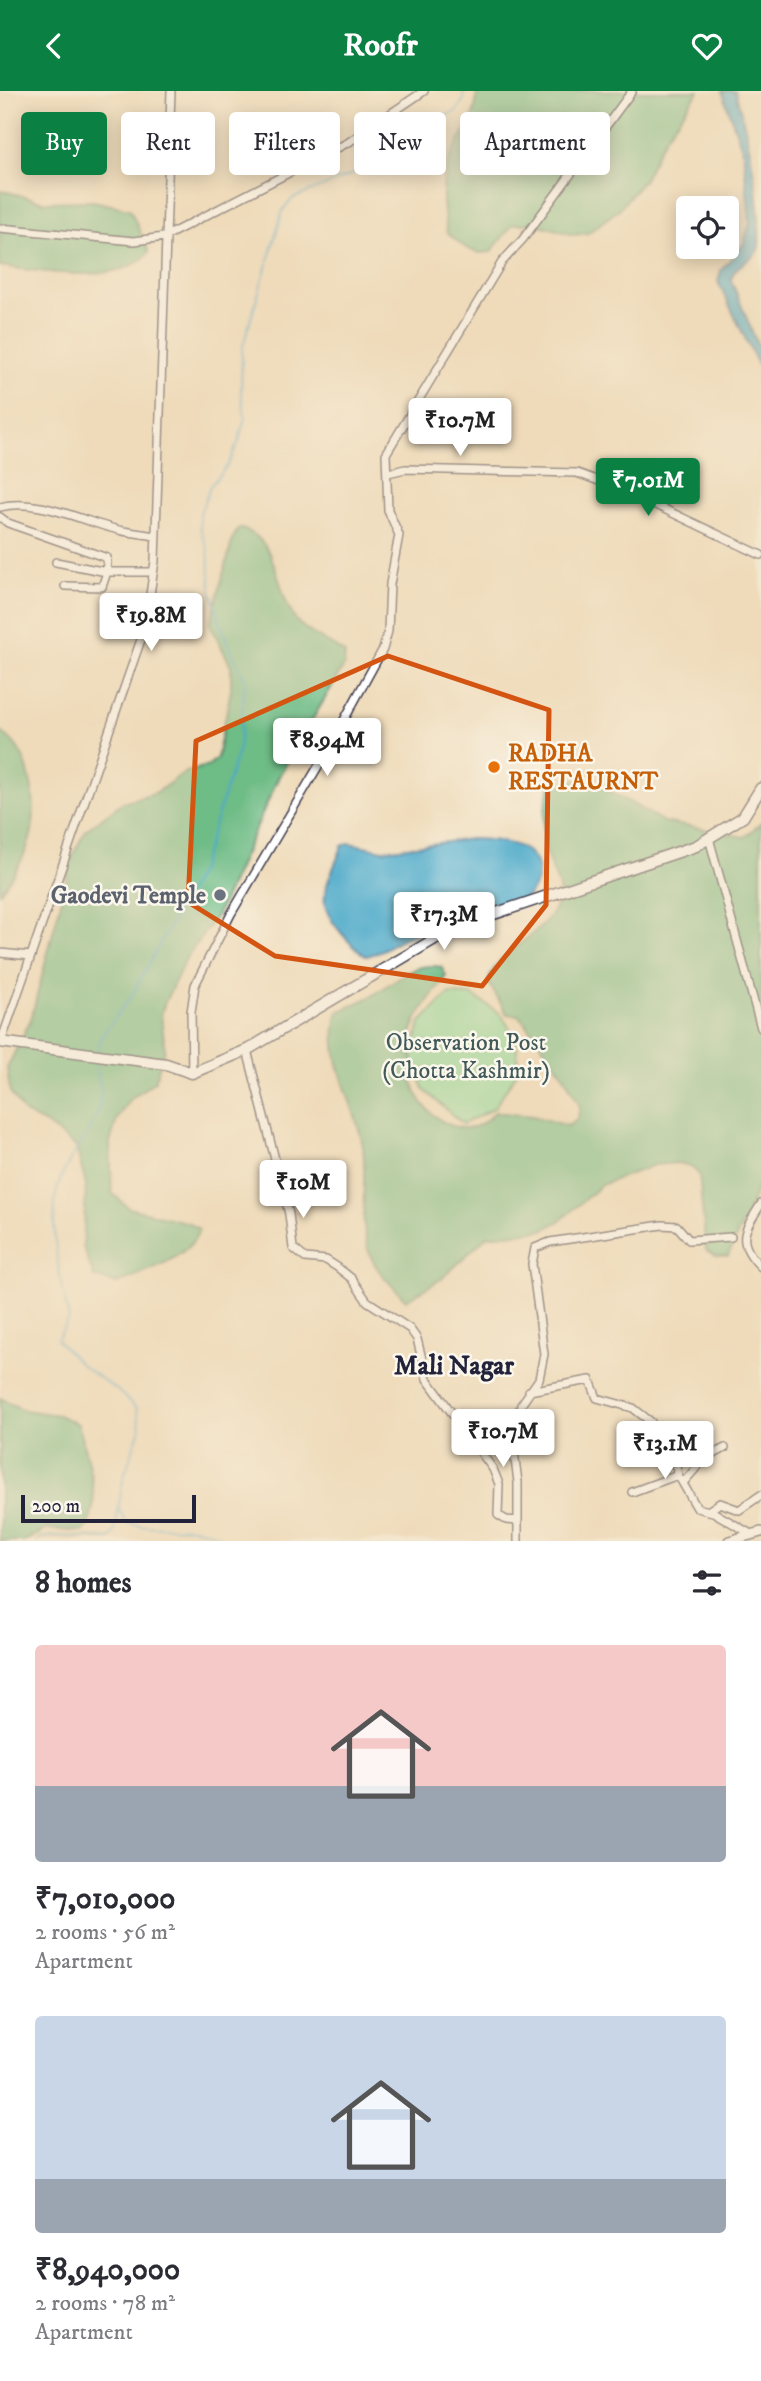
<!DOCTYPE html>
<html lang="en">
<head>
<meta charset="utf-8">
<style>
	:root { --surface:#fff; --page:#f2f2f3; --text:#2b2b33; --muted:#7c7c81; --accent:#0b8043 }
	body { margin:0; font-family:"IM FELL DW Pica",serif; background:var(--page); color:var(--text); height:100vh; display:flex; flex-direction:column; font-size:26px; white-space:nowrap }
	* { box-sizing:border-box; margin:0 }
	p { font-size:23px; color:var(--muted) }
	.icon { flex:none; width:38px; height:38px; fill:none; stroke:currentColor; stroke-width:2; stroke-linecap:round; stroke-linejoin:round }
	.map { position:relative; height:1450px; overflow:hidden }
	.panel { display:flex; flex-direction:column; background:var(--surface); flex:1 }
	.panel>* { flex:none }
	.guide { position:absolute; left:21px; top:21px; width:719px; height:63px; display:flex; gap:14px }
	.controls { position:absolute; left:676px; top:105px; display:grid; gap:14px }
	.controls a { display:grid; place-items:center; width:63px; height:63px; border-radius:7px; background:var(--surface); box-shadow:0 4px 18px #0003; font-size:35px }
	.scale { position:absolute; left:21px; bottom:18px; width:175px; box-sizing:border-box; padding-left:7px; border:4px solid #22223b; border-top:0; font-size:19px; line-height:24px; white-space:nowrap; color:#22223b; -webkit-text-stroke:5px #fbf7ec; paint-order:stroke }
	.price { position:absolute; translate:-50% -60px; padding:0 16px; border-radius:7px; background:#fff; color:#222; font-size:23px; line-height:46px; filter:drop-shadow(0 2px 4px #0008) }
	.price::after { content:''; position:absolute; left:50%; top:42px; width:21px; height:16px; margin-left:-10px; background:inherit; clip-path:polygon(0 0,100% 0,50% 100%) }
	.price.selected { background:var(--accent); color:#fff }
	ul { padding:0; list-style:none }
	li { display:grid; align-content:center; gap:14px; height:371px; padding:0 35px }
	li span { display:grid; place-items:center; height:217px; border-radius:7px; color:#555 }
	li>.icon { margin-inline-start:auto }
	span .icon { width:126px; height:126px; fill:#fffc; stroke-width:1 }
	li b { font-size:30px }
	h2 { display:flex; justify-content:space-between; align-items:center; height:84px; padding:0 35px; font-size:30px }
	.pill { padding:0 24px; border-radius:7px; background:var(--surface); box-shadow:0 4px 18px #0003; font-size:24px; line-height:63px }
	.pill.selected { background:var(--accent); color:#fff }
	header { display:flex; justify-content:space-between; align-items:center; height:91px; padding:0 35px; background:var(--accent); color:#fff; font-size:32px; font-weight:800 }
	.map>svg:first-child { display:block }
	.green { fill:#88dd9f; stroke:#55806d; stroke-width:2 }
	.forest { fill:#6ebc86; stroke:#486f60; stroke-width:2 }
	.water { fill:#4aa8c9; stroke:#366582; stroke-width:2 }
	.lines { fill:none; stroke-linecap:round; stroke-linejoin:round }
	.stream { stroke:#4aa8c9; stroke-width:2 }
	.minor-casing { stroke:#413e4e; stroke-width:10 }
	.tertiary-casing { stroke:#413e4e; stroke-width:12 }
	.secondary-casing { stroke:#413e4e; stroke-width:13 }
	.minor { stroke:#fff; stroke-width:7 }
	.tertiary { stroke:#fff; stroke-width:9 }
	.secondary { stroke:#fff; stroke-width:10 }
	.marked { fill:none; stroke:#d45411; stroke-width:5; stroke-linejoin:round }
	.food-dot { fill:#e8710a; stroke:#fbf7ec; stroke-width:2.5 }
	.worship-dot { fill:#6b7280; stroke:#fbf7ec; stroke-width:2.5 }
	.labels { text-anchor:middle; stroke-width:5; stroke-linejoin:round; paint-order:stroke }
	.food-label { font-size:24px; font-weight:bold; fill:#c56008; stroke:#fbf7ec; text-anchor:start }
	.worship-label { font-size:24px; font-weight:bold; fill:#5b616d; stroke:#fbf7ec; text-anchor:end }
	.park-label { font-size:24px; fill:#415a59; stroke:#fbf7ec }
	.neighbourhood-label { font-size:26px; font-weight:bold; fill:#22223b; stroke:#fbf7ec }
</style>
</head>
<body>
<header><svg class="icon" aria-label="back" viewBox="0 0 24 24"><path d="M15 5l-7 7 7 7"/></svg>Roofr<svg class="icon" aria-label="heart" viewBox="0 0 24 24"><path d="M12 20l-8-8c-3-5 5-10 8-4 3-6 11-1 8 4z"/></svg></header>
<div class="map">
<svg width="761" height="1450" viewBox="0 0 761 1450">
	<rect width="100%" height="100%" fill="#fbf7ec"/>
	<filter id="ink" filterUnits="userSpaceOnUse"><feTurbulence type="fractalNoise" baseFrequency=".0143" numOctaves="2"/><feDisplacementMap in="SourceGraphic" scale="14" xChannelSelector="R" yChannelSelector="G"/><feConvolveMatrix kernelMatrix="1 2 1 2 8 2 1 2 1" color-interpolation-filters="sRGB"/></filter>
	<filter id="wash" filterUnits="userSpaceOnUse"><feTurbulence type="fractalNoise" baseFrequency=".00686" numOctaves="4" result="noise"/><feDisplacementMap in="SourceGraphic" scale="28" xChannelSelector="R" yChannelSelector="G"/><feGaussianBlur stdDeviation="1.57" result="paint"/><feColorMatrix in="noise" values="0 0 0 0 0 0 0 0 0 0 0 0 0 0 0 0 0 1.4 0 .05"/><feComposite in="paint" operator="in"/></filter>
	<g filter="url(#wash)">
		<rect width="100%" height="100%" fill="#efdbba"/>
		<path class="green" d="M 449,903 L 471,904 L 501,923 L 516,948 L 519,978 L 494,1017 L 463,1033 L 424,999 L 412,966 L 420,932 Z"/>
		<path class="forest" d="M 477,0 L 699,0 L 665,47 L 643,90 L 618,119 L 588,142 L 574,144 L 536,133 L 513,133 L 491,161 L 478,162 L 466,157 L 447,142 C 442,114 439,88 453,61 C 465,36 476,30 477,0 Z
			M 0,99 L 45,111 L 93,110 L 130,118 L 149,161 C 122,196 39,180 0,175 Z
			M 239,437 C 280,446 275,501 296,529 C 307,543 331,551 345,563 L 344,575 L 279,685 L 218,822 L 186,867 L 165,911 L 161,923 L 165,958 L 155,990 L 129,1009 L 117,1028 L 110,1052 L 112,1102 L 129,1117 L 189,1132 L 199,1138 C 191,1168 143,1180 117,1193 L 94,1186 L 83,1155 L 86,1094 L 76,1056 L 46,1033 L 24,1022 L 10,1001 L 7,977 L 31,928 L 73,763 L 86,739 L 123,711 L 157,701 L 185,681 L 208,675 L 217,667 L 231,599 L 231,575 L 210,533 L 233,447 Z
			M 0,640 C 16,650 25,666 29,684 C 41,731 31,763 0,801 Z
			M 576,689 L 603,696 L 664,731 L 745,746 L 761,732 L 761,1089 L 728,1165 L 717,1165 L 706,1159 L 699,1083 L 690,1075 L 679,1072 L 654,1074 L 601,1094 L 560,1130 L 543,1139 L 487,1145 L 443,1187 L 406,1209 C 391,1193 374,1179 368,1158 C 359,1128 367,1087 363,1056 C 356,1011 324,968 338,921 C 348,916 358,912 368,907 C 392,894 411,870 441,876 L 446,885 C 431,906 397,944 414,971 C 403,1000 437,1039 468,1037 C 479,1037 487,1028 495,1021 L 533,1025 L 568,1035 L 578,1027 L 580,1015 L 563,983 L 527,934 L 518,924 L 507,923 L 488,891 C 498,856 547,845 558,810 C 564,795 550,779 547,764 C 541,739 543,718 551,695 Z
			M 0,1307 L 24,1319 L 58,1324 L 78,1333 C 85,1365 106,1413 83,1441 L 48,1438 L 24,1450 L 0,1450 Z"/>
		<path class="water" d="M 722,0 L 735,0 C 749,44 761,110 759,156 C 754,171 734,172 731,189 L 761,262 L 761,280 L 718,191 L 721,179 L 743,154 L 750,131 L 743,61 Z
			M 471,748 C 495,749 537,750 538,782 C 538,794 531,802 522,810 L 427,838 C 419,843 410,844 401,848 C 388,855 381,862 366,865 C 353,857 327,829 325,813 C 322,796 337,772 342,755 L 349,752 L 383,759 Z"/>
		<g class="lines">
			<path class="stream" d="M 98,959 L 101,946 L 132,904 L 200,779 L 239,657 L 245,589 L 225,546 L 211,500 L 208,459 L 200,437 L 200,422 L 211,394 L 228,374 L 239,350 L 245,326 L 241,302 L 242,258 L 283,119 L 292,108 L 353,83 L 370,64 L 403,42 L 457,20 L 464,8 L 463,0
				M 118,1416 L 126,1431 C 159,1443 199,1426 227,1450
				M 37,1450 L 39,1447 L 57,1445 L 110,1448 L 115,1440 L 123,1388 L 140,1338 L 137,1318 L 117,1299 L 81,1274 L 57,1249 L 69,1228 C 60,1188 50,1145 56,1104 C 62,1067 98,1042 101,1005 C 102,993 95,980 95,968"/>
		</g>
	</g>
	<g filter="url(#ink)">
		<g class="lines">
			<defs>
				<path id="minor" d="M 0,137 L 134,150 L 164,146 L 349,51 L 424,0
					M 388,382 L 405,378 L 577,382 L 624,399 L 761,464
					M 0,416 C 39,406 85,432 123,440 C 133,442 145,443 155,445
					M 0,426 L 8,432 L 107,467 L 107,481 L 153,481
					M 56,471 L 107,481 L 102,496 L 65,495
					M 709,747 L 761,937
					M 0,862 L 31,865
					M 1,951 L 145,537 L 155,470 L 171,0
					M 247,959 L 289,1123 L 293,1157 L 305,1167 L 326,1169 L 337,1176 L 351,1187 L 367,1210 L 410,1238 L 417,1248 L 427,1288 L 493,1378 L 499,1393 L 498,1424 L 506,1429 L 518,1430
					M 192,982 L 191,921 L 195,894 L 231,823 L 326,662 L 383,558 L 388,540 L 390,493 L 399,444 L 388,419 L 386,363 L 502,171 L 523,148 L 632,0
					M 761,1113 C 744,1140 735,1150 761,1176
					M 529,1300 L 590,1289 L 597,1307 L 633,1317 L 651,1331
					M 654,1335 L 670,1351 L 678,1384 L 697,1417 L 713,1421 L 751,1443
					M 683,1392 L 703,1369 L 725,1357
					M 632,1401 L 678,1384
					M 708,1420 L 720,1412 L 739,1419 L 761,1404
					M 518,1450 L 518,1391 L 512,1346 L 521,1314 L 539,1288 L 544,1263 L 532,1173 L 535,1157 L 550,1151 L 662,1134 L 677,1135 L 689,1149 L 731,1146"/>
				<path id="tertiary" d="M 729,1450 L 761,1441"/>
				<path id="secondary" d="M 0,951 L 166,973 L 192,982 L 247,959 L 455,836 L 696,755 L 743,726 L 761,697"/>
			</defs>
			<use href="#minor" class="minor-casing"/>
			<use href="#tertiary" class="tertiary-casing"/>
			<use href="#secondary" class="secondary-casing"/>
			<use href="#minor" class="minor"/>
			<use href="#tertiary" class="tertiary"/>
			<use href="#secondary" class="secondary"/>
		</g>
	</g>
	<path d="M0 0H761V1450H0ZM 388,565 L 549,619 L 546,814 L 482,895 L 275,865 L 188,811 L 196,650 Z" fill="#efdbba" fill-opacity=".55" fill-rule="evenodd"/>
	<path class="marked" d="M 388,565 L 549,619 L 546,814 L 482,895 L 275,865 L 188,811 L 196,650 Z"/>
	<circle class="food-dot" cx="494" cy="676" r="7"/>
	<circle class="worship-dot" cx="220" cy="804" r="7"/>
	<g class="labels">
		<g class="food-label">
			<text x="508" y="670">RADHA<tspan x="508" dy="28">RESTAURNT</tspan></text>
		</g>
		<g class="worship-label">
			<text x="206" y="812">Gaodevi Temple</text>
		</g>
		<g class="park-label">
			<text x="466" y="959">Observation Post<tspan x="466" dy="28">(Chotta Kashmir)</tspan></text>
		</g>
		<g class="neighbourhood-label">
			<text x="454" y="1283">Mali Nagar</text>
		</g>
	</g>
</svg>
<div class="controls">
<a><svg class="icon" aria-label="locate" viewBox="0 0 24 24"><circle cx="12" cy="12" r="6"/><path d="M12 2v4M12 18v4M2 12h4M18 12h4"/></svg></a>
</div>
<div class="scale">200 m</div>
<b class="price" style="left:460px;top:367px">₹10.7M</b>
<b class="price selected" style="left:648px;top:427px">₹7.01M</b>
<b class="price" style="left:151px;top:562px">₹19.8M</b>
<b class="price" style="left:327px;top:687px">₹8.94M</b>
<b class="price" style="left:444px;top:861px">₹17.3M</b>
<b class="price" style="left:303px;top:1129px">₹10M</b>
<b class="price" style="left:503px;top:1378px">₹10.7M</b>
<b class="price" style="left:665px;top:1390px">₹13.1M</b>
<div class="guide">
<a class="pill selected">Buy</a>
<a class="pill">Rent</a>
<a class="pill">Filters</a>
<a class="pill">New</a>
<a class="pill">Apartment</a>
</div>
</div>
<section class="panel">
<h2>8 homes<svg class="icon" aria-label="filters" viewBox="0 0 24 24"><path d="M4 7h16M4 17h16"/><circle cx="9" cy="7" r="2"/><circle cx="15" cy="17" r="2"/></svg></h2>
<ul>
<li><span style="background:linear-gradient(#f6c9c9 65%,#9aa5b1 0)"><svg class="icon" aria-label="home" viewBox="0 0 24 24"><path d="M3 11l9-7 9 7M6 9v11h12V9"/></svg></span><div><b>₹7,010,000</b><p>2 rooms · 56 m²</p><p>Apartment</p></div></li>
<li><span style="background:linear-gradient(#c9d6e8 75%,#9aa5b1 0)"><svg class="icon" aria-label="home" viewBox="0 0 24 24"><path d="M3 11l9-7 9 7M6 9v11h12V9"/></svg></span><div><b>₹8,940,000</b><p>2 rooms · 78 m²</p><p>Apartment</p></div></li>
</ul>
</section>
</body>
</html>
